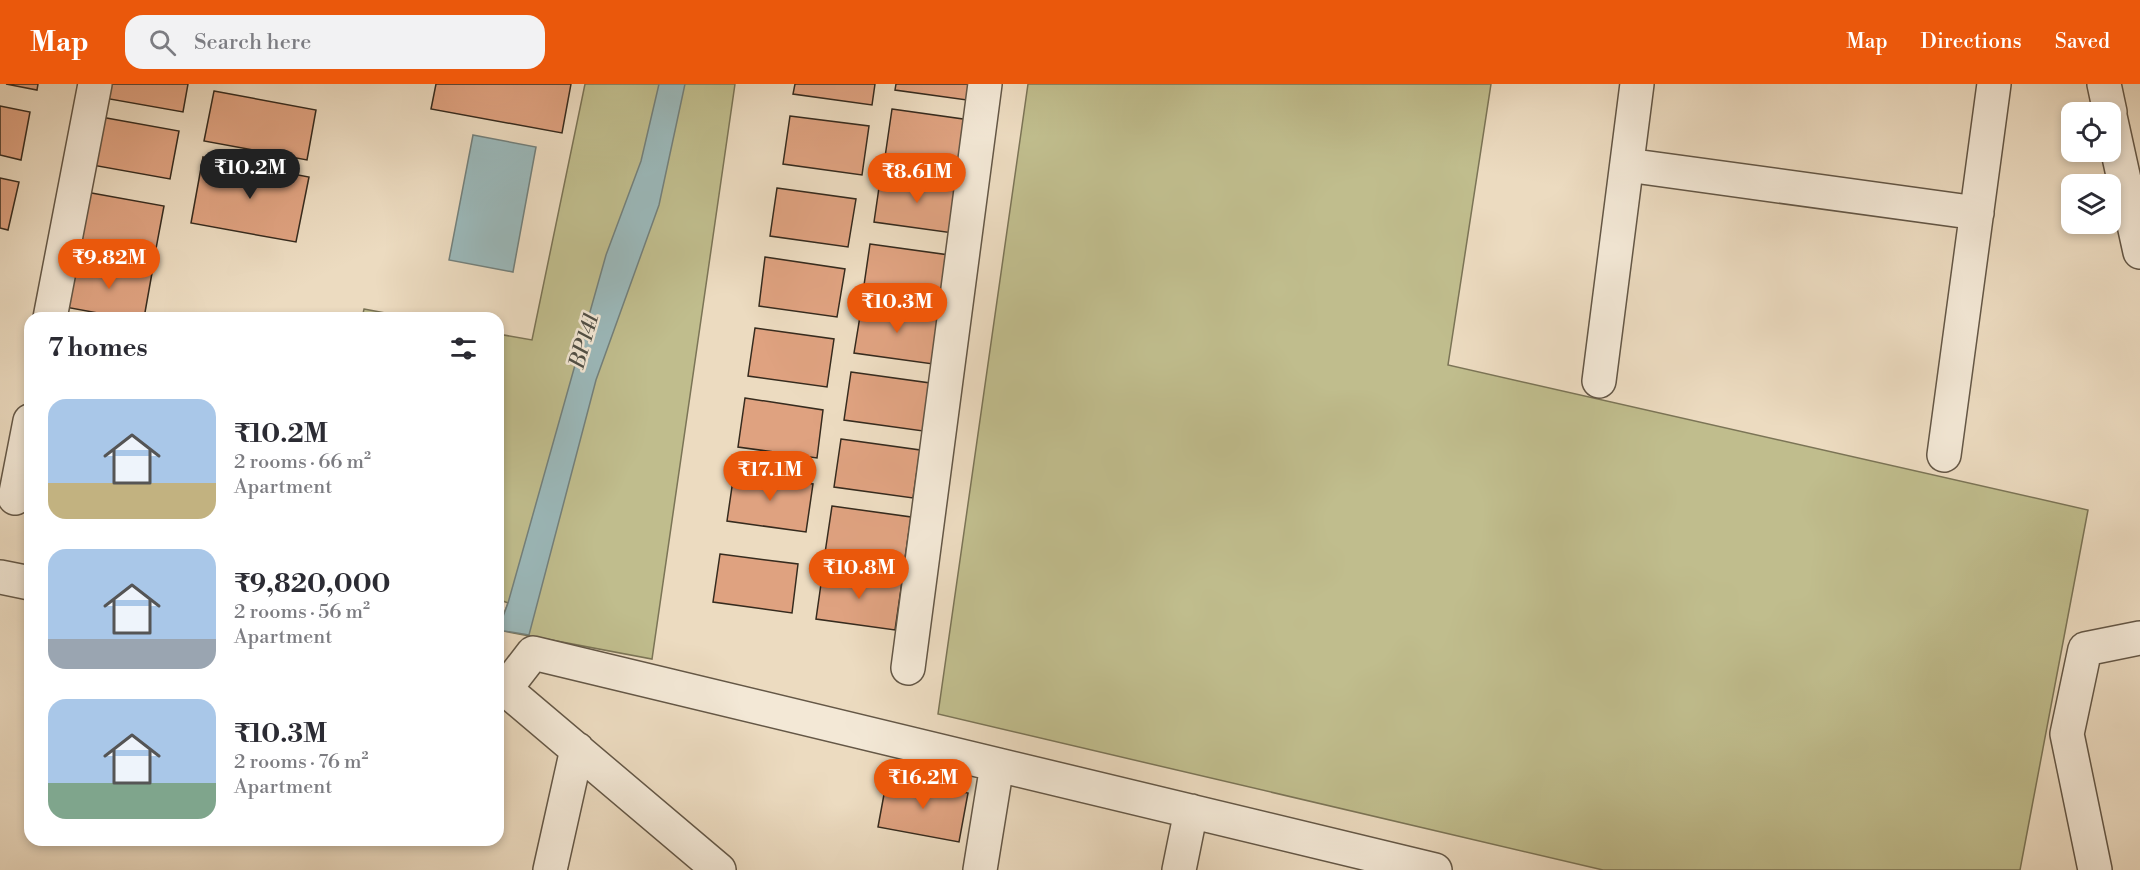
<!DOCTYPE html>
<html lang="en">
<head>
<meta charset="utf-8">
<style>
	:root { --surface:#fff; --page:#f2f2f3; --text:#2b2b33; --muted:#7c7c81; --accent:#ea580c }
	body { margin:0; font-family:"Libre Bodoni",serif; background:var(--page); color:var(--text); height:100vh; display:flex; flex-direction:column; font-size:22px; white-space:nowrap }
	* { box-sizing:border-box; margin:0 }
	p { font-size:20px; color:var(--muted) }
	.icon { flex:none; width:33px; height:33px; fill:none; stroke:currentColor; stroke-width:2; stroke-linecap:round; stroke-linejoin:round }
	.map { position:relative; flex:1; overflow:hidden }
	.drawer { position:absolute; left:24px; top:228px; width:480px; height:534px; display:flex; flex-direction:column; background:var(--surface); border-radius:18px; box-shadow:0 3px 9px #0003 }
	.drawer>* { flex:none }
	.tools { position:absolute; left:2061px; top:18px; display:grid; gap:12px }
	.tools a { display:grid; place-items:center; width:60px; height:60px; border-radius:12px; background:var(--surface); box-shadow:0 3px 9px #0003; font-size:30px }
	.price { position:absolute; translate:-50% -51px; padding:0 14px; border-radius:21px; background:var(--accent); color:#fff; font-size:20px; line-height:39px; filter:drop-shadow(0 2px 3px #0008) }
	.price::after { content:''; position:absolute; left:50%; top:36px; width:18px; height:14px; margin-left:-9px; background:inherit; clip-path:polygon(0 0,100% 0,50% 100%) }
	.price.on { background:#222; color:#fff }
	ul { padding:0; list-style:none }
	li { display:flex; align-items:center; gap:18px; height:150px; padding:0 24px }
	li span { display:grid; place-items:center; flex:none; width:168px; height:120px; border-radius:18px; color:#555 }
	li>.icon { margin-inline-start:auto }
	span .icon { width:72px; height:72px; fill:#fffc; stroke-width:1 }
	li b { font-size:26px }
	h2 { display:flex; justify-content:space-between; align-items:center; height:72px; padding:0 24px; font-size:26px }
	header { display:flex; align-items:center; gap:36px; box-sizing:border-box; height:84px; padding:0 30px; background:var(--accent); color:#fff }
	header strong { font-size:28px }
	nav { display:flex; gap:33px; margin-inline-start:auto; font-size:21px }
	.search { width:420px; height:54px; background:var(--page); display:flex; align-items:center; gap:15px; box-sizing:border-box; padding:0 21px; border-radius:18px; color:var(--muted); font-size:22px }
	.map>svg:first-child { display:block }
	.green { fill:#c0bd8d; stroke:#7b7456; stroke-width:1.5 }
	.water { fill:#9bb9bb; stroke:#73807c; stroke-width:1.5 }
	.building { fill:#dfa280; stroke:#362b1e; stroke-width:1.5 }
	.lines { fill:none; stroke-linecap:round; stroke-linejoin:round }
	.minor-casing { stroke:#645746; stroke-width:36 }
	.minor { stroke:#f3e8d6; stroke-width:33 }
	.labels { text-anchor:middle; stroke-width:5; stroke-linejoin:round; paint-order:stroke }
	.water-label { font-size:22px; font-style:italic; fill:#4f4e45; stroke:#f3e8d6 }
</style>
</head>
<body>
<header>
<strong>Map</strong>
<div class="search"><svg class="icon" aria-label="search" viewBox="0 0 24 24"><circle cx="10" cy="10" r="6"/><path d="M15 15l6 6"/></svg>Search here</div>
<nav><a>Map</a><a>Directions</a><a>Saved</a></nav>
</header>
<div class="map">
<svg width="2140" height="786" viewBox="0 0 2140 786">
	<rect width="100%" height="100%" fill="#ecdbc0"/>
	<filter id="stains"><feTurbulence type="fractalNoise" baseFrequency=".00333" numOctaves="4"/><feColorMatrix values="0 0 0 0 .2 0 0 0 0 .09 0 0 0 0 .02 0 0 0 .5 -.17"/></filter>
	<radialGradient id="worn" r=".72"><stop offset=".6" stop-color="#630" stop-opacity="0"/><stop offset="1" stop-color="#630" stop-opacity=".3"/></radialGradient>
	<path class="green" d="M 585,0 L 735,0 L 652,575 L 498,546 L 508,519 L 498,515 L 498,250 L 532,256 Z
		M 1028,0 L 1491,0 L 1448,281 L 2088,426 L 2020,786 L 1603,786 L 938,630 Z
		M 364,225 L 412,234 L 362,234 Z"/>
	<path class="water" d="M 659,0 L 685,0 L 659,121 L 596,296 L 529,551 L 498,546 L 508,519 L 606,171 L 641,77 Z
		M 473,51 L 536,63 L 513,188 L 449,176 Z"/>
	<path class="building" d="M 6,0 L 38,0 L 37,6 Z
		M 107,0 L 188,0 L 183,28 L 104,14 Z
		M 436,0 L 571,0 L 562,49 L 431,25 Z
		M 795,0 L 875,0 L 872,21 L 793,10 Z
		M 896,0 L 977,0 L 974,17 L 895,6 Z
		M 214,7 L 316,26 L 307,76 L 204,57 Z
		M 0,22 L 30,28 L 21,76 L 0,71 Z
		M 892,25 L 970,36 L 964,84 L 885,73 Z
		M 790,32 L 869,42 L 862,91 L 783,80 Z
		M 101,33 L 179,47 L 170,95 L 92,81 Z
		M 203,73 L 309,93 L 296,158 L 191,139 Z
		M 881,90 L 960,101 L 953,149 L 874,138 Z
		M 0,94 L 19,98 L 8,146 L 0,144 Z
		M 777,104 L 856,115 L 848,163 L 770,152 Z
		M 86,108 L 164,122 L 155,170 L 77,156 Z
		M 870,160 L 949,171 L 942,219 L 863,208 Z
		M 765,173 L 845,185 L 837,233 L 759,222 Z
		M 74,176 L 152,189 L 144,234 L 125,234 L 65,223 Z
		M 862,220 L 940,232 L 933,280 L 854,269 Z
		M 755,244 L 834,255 L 827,303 L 748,292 Z
		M 851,288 L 930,299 L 923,347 L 844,336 Z
		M 745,314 L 823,326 L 817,374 L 738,363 Z
		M 841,355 L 920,366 L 913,414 L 834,403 Z
		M 734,389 L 813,400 L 806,448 L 727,437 Z
		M 832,422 L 911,433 L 904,481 L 825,469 Z
		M 720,470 L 798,480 L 792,529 L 713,518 Z
		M 823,486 L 902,498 L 895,546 L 816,535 Z
		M 887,694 L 968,709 L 959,758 L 878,743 Z"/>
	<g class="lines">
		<defs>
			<path id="minor" d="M 2104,0 L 2110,28
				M 2110,32 L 2140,168
				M 1627,81 L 1977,129
				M 50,234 L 95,0
				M 1599,297 L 1637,0
				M 1944,371 L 1994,0
				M 15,414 L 30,337
				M 0,493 L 30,499
				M 908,584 L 985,0
				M 498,599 L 719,786
				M 506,604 L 533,569 L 1435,786
				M 550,786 L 577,665
				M 980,786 L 997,681
				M 1179,786 L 1191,727
				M 2095,786 L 2067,650 L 2085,565 L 2140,554"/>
		</defs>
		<use href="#minor" class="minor-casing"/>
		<use href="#minor" class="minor"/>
	</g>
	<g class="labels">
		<g class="water-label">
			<text transform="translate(583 257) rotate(-74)" y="8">BP141</text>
		</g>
	</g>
	<rect width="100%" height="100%" filter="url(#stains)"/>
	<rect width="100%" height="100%" fill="url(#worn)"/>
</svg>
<div class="tools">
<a><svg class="icon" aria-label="locate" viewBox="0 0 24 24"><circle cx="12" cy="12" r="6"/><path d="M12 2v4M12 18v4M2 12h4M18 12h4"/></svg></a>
<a><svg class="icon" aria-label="layers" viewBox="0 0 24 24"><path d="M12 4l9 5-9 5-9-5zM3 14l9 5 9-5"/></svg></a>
</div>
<b class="price on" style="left:250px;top:116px">₹10.2M</b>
<b class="price" style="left:917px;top:120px">₹8.61M</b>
<b class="price" style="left:109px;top:206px">₹9.82M</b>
<b class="price" style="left:897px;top:250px">₹10.3M</b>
<b class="price" style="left:770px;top:418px">₹17.1M</b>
<b class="price" style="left:859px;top:516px">₹10.8M</b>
<b class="price" style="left:923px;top:726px">₹16.2M</b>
<section class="drawer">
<h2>7 homes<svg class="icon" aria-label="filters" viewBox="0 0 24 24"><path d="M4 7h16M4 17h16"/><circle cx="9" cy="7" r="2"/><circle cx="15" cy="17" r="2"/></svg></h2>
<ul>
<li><span style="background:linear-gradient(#a9c7e8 70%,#c2b280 0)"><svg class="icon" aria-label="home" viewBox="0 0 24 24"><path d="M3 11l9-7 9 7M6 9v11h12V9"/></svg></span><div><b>₹10.2M</b><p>2 rooms · 66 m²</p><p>Apartment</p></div></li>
<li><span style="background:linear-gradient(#a9c7e8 75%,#9aa5b1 0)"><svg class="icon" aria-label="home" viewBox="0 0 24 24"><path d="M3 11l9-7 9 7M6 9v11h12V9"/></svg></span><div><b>₹9,820,000</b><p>2 rooms · 56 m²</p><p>Apartment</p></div></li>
<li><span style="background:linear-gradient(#a9c7e8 70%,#7fa58c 0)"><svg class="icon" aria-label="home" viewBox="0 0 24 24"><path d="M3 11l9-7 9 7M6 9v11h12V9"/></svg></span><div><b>₹10.3M</b><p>2 rooms · 76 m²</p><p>Apartment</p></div></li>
</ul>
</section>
</div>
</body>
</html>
